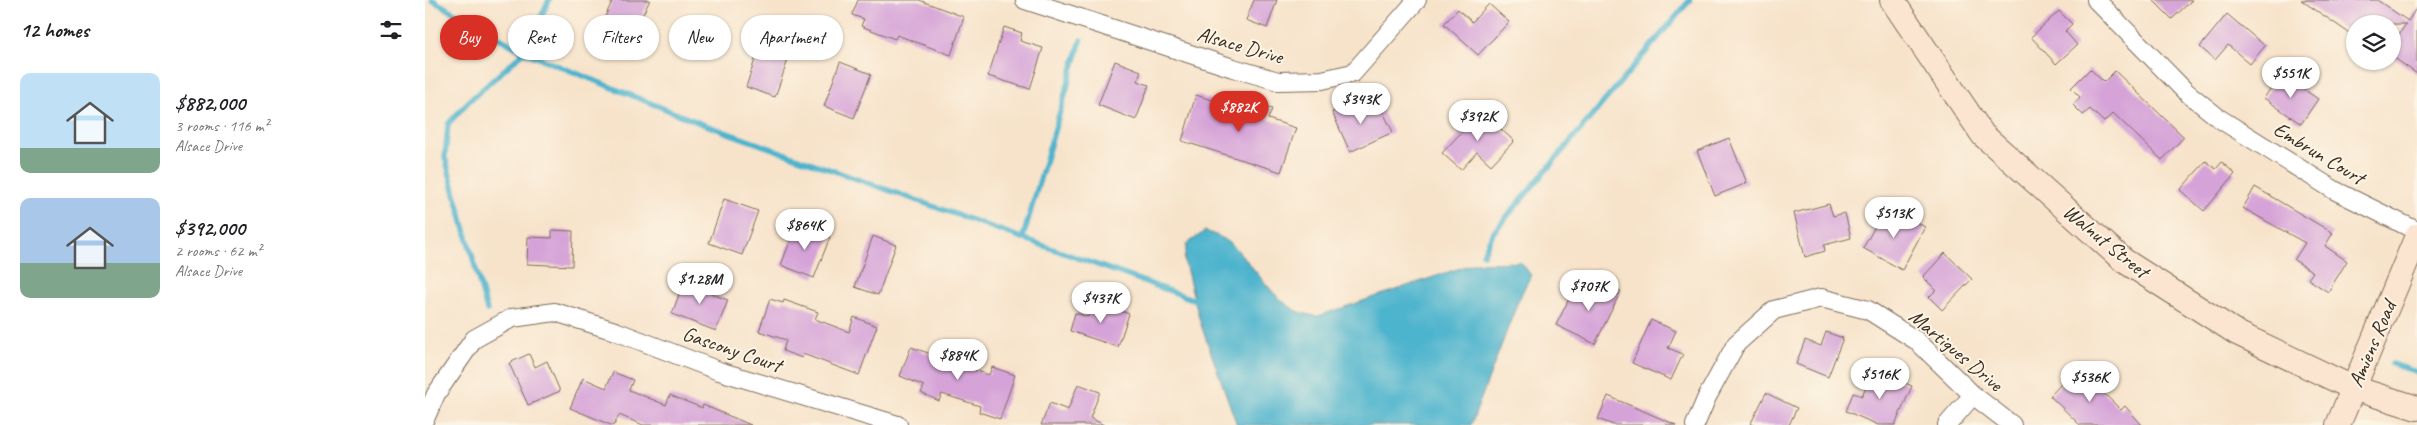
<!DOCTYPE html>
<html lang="en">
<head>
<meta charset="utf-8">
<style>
	:root { --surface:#fff; --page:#f6f6f6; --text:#202124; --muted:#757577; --accent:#d93025 }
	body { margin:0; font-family:Caveat,sans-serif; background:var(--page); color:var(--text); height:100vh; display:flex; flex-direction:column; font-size:19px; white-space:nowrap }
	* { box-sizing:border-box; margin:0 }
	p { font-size:16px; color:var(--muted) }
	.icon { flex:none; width:28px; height:28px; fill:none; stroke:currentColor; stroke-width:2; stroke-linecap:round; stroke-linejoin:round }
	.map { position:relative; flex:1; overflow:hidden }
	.drawer { display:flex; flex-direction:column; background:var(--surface); width:425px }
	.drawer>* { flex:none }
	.top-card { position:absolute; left:15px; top:15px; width:475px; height:45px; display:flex; gap:10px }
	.fabs { position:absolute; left:1921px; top:15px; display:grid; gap:10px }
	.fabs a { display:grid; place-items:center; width:55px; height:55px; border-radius:50%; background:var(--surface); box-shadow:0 1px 4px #0004; font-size:25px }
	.price { position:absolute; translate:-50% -42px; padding:0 11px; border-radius:18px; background:#fff; color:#222; font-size:16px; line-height:32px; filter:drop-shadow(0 1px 2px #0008) }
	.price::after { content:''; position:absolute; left:50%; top:30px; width:15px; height:11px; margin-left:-8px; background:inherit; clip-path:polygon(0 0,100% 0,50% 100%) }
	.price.selected { background:var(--accent); color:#fff }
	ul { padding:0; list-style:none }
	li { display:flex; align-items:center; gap:15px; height:125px; padding:0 20px }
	li span { display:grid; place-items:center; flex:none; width:140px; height:100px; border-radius:10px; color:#555 }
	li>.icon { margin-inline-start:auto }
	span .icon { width:60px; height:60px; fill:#fffc; stroke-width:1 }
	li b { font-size:21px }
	h2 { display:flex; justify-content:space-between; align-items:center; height:60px; padding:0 20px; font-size:21px }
	.pill { padding:0 18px; border-radius:22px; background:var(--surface); box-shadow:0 1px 4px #0004; font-size:18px; line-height:45px }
	.pill.selected { background:var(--accent); color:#fff }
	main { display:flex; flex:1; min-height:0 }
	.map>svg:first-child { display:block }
	.water { fill:#4eb4cd; stroke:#446f76 }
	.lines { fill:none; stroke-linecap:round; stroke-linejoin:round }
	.stream { stroke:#4eb4cd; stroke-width:5.5 }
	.building { fill:#d5a3d8 }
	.street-casing { stroke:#7d6b5a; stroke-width:20 }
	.secondary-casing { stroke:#7d6b5a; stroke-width:26 }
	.street { stroke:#fff; stroke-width:18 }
	.secondary { stroke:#fce5d0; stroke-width:24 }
	.labels { text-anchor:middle; stroke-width:4; stroke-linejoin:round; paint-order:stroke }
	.street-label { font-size:21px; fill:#3b2a1e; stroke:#fcf5e5 }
</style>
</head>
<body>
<main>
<section class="drawer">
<h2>12 homes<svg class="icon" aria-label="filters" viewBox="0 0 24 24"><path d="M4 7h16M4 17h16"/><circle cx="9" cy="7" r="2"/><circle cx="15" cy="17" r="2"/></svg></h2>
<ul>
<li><span style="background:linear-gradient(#bfe0f5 75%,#7fa58c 0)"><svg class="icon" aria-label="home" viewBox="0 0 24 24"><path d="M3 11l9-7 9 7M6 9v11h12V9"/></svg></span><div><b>$882,000</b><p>3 rooms · 116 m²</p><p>Alsace Drive</p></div></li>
<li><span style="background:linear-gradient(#a9c7e8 65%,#7fa58c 0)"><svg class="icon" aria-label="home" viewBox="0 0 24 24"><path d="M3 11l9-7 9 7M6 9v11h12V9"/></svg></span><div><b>$392,000</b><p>2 rooms · 62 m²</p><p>Alsace Drive</p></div></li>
</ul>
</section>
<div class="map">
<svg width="1992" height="425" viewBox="0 0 1992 425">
	<rect width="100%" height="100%" fill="#fcf5e5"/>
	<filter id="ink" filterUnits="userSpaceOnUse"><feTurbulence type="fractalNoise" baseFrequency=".02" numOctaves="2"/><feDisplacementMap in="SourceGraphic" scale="10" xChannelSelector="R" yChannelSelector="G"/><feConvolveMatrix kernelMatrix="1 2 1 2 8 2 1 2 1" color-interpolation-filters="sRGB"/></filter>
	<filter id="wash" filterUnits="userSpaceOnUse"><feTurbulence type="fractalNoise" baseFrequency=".0096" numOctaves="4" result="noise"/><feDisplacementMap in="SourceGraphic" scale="20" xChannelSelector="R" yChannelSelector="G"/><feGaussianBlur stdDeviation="1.12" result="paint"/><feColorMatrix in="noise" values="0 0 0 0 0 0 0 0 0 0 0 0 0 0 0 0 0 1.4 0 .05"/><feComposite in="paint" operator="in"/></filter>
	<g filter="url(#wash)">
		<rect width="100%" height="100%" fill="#f7e3ca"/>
		<path class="water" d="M 780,231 C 786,233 794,236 801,240 C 831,262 851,315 893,316 L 1050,263 L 1095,262 L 1106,275 L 1094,299 L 1046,425 L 812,425 L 776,325 L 759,260 L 762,244 Z"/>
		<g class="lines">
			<path class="stream" d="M 7,0 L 99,52 L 275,123 L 776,302
				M 598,237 L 656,40
				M 1058,254 L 1068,233 L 1265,0
				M 62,310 L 20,157 L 23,124 L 43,102 L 99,52 L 124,0
				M 1967,364 L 1992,372"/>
		</g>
		<g id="blocks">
			<path class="building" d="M 188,0 L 225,0 L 205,40 L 176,25 Z
				M 433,0 L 494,0 L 539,17 L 526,55 L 472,35 L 470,39 L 436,26 L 439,19 L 427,15 Z
				M 829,0 L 852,0 L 842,28 L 821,20 Z
				M 1728,0 L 1767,0 L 1747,19 Z
				M 1876,0 L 1952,0 L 1983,21 L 1992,7 L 1992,74 L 1968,57 L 1968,43 L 1981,24 L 1930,24 L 1930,37 Z
				M 1064,4 L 1084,22 L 1053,55 L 1019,24 L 1033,9 L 1047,22 Z
				M 1634,11 L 1647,24 L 1640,31 L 1652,45 L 1631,64 L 1606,37 Z
				M 1802,14 L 1840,46 L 1825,64 L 1803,45 L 1790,60 L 1775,47 Z
				M 579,27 L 597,33 L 595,41 L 618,48 L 605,89 L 563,76 Z
				M 336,41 L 366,51 L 350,97 L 321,87 Z
				M 690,61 L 716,71 L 713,81 L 724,85 L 711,120 L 673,105 Z
				M 415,62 L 446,74 L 429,118 L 399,106 Z
				M 1665,69 L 1679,82 L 1690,71 L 1759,137 L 1737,160 L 1688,113 L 1679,122 L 1665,109 L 1658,115 L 1648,105 L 1655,97 L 1646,88 Z
				M 1856,74 L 1893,99 L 1876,124 L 1839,98 Z
				M 771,95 L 826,113 L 829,103 L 847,109 L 843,119 L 871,128 L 856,172 L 757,141 Z
				M 933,100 L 939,114 L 955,106 L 968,132 L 925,152 L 907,112 Z
				M 1056,111 L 1089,141 L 1066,165 L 1052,152 L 1036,170 L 1017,153 Z
				M 1304,138 L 1322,183 L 1290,196 L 1272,151 Z
				M 1781,161 L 1791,169 L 1797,162 L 1810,174 L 1779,211 L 1755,190 Z
				M 1830,187 L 1908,233 L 1900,246 L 1922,261 L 1903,292 L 1883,279 L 1888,272 L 1869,260 L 1880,243 L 1818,208 Z
				M 299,199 L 333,211 L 317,255 L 284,243 Z
				M 1404,204 L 1408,216 L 1420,213 L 1426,238 L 1399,245 L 1400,251 L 1380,257 L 1369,213 Z
				M 1474,212 L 1500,227 L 1477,270 L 1438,248 L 1457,214 L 1469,221 Z
				M 372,224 L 405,237 L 389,278 L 356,265 Z
				M 127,230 L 148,231 L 147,266 L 102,264 L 103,237 L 127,238 Z
				M 448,236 L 471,245 L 453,295 L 430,287 Z
				M 1520,253 L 1547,279 L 1517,310 L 1504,297 L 1511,290 L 1498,277 Z
				M 274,280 L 290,286 L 287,294 L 303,300 L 291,331 L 247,314 L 258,283 L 270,288 Z
				M 1173,280 L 1196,291 L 1170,344 L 1131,325 L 1146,295 L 1161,303 Z
				M 345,299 L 358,303 L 359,300 L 393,312 L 390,319 L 424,332 L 429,317 L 452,326 L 434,375 L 378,354 L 377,358 L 358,351 L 361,340 L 334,331 Z
				M 668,301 L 704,314 L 693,347 L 645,331 L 650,313 L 663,317 Z
				M 1226,320 L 1251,331 L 1243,348 L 1258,354 L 1246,380 L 1207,363 Z
				M 1401,332 L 1418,338 L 1403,377 L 1371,364 L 1380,340 L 1396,346 Z
				M 486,347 L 506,354 L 508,347 L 531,357 L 529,363 L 564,375 L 567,367 L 590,375 L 575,419 L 554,412 L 555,406 L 517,394 L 514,401 L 496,393 L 499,386 L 475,376 Z
				M 104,354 L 110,367 L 122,361 L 135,391 L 103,405 L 84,363 Z
				M 1652,367 L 1696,410 L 1700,406 L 1717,425 L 1655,425 L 1625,396 Z
				M 1448,369 L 1487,386 L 1470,425 L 1453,425 L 1421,411 L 1428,393 L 1437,396 Z
				M 188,372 L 208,380 L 204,390 L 241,405 L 245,395 L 277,408 L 278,405 L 326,425 L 218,425 L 194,415 L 189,425 L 186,425 L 145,408 L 158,378 L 181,388 Z
				M 653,384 L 675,392 L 665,418 L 679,425 L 616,425 L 625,403 L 643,410 Z
				M 1341,393 L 1372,408 L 1364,425 L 1325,425 Z
				M 1183,396 L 1251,425 L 1188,425 L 1173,419 Z"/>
		</g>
	</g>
	<g filter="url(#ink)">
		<use href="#blocks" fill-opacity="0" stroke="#7d6b5a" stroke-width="1"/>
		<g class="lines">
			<defs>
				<path id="street" d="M 600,0 L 808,68 L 853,81 L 897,80 L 928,73 L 992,0
					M 1671,0 L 1760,91 L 1795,119 L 1909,190 L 1992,231
					M 0,419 L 11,394 L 49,339 L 87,318 L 130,312 L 190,331 L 294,371 L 473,425
					M 1270,425 L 1282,397 L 1311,344 L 1349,310 L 1396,298 L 1443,310 L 1492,341 L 1548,395 L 1587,425
					M 1522,425 L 1548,395"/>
				<path id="secondary" d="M 1467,0 L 1558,135 L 1698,260 L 1812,333 L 1928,388 L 1992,408
					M 1913,425 L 1992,236"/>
			</defs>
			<use href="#street" class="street-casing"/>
			<use href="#secondary" class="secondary-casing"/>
			<use href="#street" class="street"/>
			<use href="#secondary" class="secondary"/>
		</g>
	</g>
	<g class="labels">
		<g class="street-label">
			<text transform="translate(815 45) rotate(16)" y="7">Alsace Drive</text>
			<text transform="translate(1894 153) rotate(31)" y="7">Embrun Court</text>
			<text transform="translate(1681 241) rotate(39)" y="7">Walnut Street</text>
			<text transform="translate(1947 344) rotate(-67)" y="7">Amiens Road</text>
			<text transform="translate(307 349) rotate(19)" y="7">Gascony Court</text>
			<text transform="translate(1531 350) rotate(40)" y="7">Martigues Drive</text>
		</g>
	</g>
</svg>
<div class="fabs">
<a><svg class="icon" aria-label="layers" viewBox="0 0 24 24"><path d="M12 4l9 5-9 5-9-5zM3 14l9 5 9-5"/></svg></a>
</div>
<b class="price" style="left:1866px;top:99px">$551K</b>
<b class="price" style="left:936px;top:125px">$343K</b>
<b class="price selected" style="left:814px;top:133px">$882K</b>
<b class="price" style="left:1053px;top:142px">$392K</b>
<b class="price" style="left:1469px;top:239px">$513K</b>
<b class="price" style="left:380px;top:251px">$864K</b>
<b class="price" style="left:275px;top:305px">$1.28M</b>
<b class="price" style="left:1164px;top:312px">$707K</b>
<b class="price" style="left:676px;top:324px">$437K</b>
<b class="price" style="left:533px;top:381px">$884K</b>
<b class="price" style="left:1455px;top:400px">$516K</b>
<b class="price" style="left:1665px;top:403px">$536K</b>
<div class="top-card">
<a class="pill selected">Buy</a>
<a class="pill">Rent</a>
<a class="pill">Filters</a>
<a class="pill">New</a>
<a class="pill">Apartment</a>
</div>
</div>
</main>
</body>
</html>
